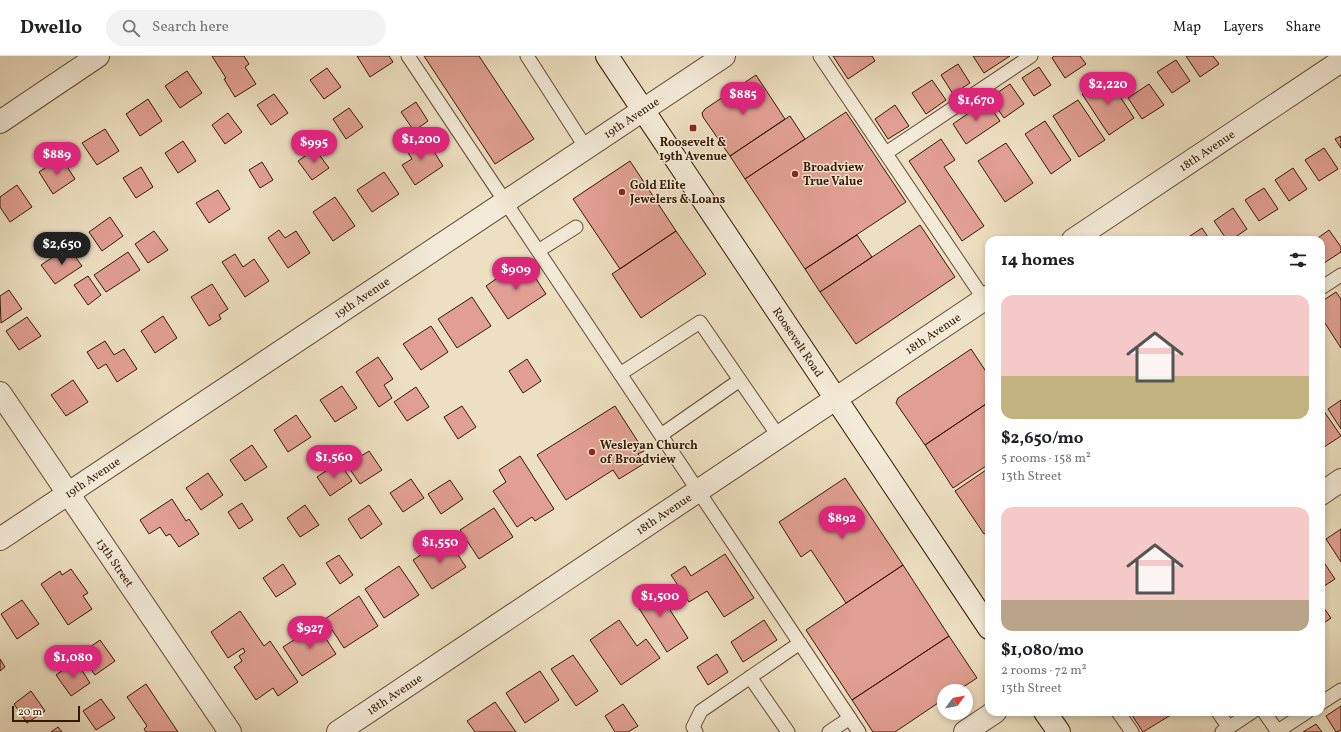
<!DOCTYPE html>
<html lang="en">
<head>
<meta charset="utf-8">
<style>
	:root { --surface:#fff; --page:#f2f2f2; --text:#202124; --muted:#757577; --line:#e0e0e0; --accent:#db2777 }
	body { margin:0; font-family:Vollkorn,serif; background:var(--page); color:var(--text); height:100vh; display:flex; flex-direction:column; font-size:15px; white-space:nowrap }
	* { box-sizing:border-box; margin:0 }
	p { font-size:13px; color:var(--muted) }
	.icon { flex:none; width:22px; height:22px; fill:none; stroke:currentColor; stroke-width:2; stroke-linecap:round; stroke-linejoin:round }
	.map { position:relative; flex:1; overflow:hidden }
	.panel { position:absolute; left:985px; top:180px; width:340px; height:480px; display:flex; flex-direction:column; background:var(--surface); border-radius:12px; box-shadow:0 2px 6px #0003 }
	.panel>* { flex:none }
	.needle { width:26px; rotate:58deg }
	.controls { position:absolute; left:937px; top:628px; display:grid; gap:8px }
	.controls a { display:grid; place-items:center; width:36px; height:36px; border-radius:50%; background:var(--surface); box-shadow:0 2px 6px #0003; font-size:20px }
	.scale { position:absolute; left:12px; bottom:10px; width:68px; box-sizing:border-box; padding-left:4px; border:2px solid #381804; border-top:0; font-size:11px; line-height:14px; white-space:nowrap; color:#381804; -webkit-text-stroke:3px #f3ead7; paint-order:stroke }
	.price { position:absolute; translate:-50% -34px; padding:0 9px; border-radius:14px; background:var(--accent); color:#fff; font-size:13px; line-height:26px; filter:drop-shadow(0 1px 2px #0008) }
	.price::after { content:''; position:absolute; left:50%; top:24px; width:12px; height:9px; margin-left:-6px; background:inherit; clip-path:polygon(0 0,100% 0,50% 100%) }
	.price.on { background:#222; color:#fff }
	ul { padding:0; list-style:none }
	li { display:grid; align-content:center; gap:8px; height:212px; padding:0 16px }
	li span { display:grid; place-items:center; height:124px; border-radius:12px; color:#555 }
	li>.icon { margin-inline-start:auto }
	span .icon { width:72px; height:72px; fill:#fffc; stroke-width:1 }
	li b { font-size:17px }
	h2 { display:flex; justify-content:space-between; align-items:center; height:48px; padding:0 16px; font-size:17px }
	header { display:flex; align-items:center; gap:24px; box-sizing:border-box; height:56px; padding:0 20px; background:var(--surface); border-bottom:1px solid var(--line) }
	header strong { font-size:19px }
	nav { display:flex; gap:22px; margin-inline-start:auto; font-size:14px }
	.search { width:280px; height:36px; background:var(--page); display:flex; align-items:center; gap:10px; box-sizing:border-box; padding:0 14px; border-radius:22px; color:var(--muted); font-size:15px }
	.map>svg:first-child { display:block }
	.building { fill:#e19f93; stroke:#381804 }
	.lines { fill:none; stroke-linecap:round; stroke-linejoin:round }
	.service-casing { stroke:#654a33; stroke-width:15 }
	.minor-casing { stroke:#654a33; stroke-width:24 }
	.tertiary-casing { stroke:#654a33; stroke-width:24 }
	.secondary-casing { stroke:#381804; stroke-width:24 }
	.service { stroke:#f3ead7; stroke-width:13 }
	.minor { stroke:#f3ead7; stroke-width:22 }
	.tertiary { stroke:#f3ead7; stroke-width:22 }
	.secondary { stroke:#f3ead7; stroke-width:22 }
	.poi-dot { fill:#8f2418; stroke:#f3ead7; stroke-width:1.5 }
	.labels { text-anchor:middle; stroke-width:3; stroke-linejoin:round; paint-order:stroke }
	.street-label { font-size:12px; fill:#381804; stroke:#f3ead7 }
	.poi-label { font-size:12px; font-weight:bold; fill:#381804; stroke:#f3ead7; text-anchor:start }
</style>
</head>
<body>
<header>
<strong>Dwello</strong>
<div class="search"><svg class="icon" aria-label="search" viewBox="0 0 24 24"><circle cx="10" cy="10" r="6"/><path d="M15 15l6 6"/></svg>Search here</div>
<nav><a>Map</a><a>Layers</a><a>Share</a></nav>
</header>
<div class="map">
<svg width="1341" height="676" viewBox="0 0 1341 676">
	<rect width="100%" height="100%" fill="#eddfc1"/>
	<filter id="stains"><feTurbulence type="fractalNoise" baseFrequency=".005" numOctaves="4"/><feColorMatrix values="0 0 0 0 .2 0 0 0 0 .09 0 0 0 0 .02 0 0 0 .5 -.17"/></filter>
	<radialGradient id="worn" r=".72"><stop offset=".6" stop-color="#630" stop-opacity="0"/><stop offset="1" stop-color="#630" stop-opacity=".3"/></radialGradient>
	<path class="building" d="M 212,0 L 244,0 L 249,8 L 245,11 L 256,28 L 235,41 L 224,23 L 226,22 Z
		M 357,0 L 389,0 L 393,6 L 370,21 Z
		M 424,0 L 479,0 L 534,83 L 495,108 Z
		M 833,0 L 872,0 L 875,5 L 848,23 Z
		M 973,0 L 1010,0 L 984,17 Z
		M 1054,0 L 1080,0 L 1086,8 L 1065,22 L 1052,2 Z
		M 1186,0 L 1213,0 L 1219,8 L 1200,21 Z
		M 1176,4 L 1190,25 L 1172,37 L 1157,16 Z
		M 958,8 L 970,27 L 953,38 L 941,19 Z
		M 1039,11 L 1051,29 L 1034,40 L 1022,22 Z
		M 327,12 L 341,31 L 324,43 L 310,24 Z
		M 187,15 L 202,37 L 180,52 L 165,30 Z
		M 756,19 L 785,63 L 730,100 L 703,61 L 702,57 L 705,53 Z
		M 1108,22 L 1134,62 L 1109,79 L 1082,38 Z
		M 932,24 L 946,44 L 926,58 L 912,37 Z
		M 1010,28 L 1024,48 L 1004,62 L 990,42 Z
		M 1149,28 L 1164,49 L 1142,63 L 1128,42 Z
		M 274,38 L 288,57 L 271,69 L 257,49 Z
		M 148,43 L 162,65 L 140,80 L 126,58 Z
		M 1078,44 L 1105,84 L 1079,101 L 1053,60 Z
		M 986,45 L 1000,65 L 966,88 L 953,68 Z
		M 416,46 L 428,65 L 414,75 L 401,56 Z
		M 895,49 L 909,70 L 888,83 L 875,63 Z
		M 349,52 L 363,71 L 346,83 L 333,63 Z
		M 846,56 L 906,146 L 805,213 L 745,123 Z
		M 228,57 L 242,76 L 225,88 L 212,69 Z
		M 790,60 L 805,83 L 745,123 L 730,100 Z
		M 1045,65 L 1071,104 L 1051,118 L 1025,78 Z
		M 105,73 L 119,95 L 97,109 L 82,87 Z
		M 424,80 L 443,110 L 415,129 L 402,109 L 412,103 L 405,92 Z
		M 1341,80 L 1341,92 L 1335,83 Z
		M 941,83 L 955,104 L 944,111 L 984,170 L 962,185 L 909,105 Z
		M 183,85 L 196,105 L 178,117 L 165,97 Z
		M 1006,87 L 1033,127 L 1005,146 L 978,105 Z
		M 1324,92 L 1338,113 L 1319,125 L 1305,104 Z
		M 315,93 L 329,112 L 312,124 L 298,105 Z
		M 61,101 L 75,123 L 53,138 L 39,116 Z
		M 630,105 L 676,175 L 620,213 L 573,143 Z
		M 262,106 L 273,124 L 260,132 L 249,114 Z
		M 141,111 L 153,131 L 136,142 L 123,122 Z
		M 1293,112 L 1307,133 L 1289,145 L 1275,124 Z
		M 384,116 L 399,138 L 372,156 L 357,134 Z
		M 17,129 L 32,151 L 10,166 L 0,151 L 0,141 Z
		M 1264,132 L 1278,153 L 1259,165 L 1245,144 Z
		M 218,134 L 230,153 L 209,167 L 196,147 Z
		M 335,141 L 355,170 L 333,185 L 313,156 Z
		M 1233,152 L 1247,173 L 1231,184 L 1227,184 L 1214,165 Z
		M 110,161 L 123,180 L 102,195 L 89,176 Z
		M 920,169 L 955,221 L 856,288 L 820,236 Z
		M 1202,172 L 1210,184 L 1184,184 Z
		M 279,174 L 285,182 L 296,175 L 310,197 L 288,212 L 268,182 Z
		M 1329,174 L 1341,191 L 1341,196 L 1324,207 L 1321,202 L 1321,184 L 1315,184 Z
		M 154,175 L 168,194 L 148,207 L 135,188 Z
		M 676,175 L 706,218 L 641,262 L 612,218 Z
		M 857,179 L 872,201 L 820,236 L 805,213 Z
		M 68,191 L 82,210 L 55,228 L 41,209 Z
		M 128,196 L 140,214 L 106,236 L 94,219 Z
		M 235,198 L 243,211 L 254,203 L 269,225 L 245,241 L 222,206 Z
		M 527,209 L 546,238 L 508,263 L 486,230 L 513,211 L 516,216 Z
		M 88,220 L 101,239 L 88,249 L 74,229 Z
		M 212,228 L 228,253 L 219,259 L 221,263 L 209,270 L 191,241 Z
		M 9,234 L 22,253 L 1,267 L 0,240 Z
		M 1336,236 L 1341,243 L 1341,292 L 1321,261 L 1321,246 Z
		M 472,241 L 491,270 L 457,292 L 438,263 Z
		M 163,260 L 177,282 L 155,297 L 141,275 Z
		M 27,261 L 41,280 L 19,294 L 6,275 Z
		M 431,270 L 448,296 L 421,314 L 403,288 Z
		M 105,285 L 114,299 L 124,293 L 137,313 L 117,326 L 106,308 L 98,313 L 87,296 Z
		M 971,293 L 989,320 L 989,346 L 925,389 L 896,347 L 898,342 Z
		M 378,301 L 393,323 L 384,329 L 392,342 L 379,351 L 356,316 Z
		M 527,303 L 541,325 L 523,337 L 509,315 Z
		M 73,324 L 88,346 L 66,360 L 51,339 Z
		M 342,330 L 357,352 L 335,366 L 320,344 Z
		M 416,331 L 429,351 L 407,365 L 394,346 Z
		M 1341,344 L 1341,373 L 1328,353 Z
		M 989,346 L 989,408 L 953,432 L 925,389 Z
		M 462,350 L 476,371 L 458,383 L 444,361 Z
		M 615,350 L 644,395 L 638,398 L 645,407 L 619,423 L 613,414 L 566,444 L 537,399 Z
		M 1321,351 L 1341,380 L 1321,393 Z
		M 296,359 L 311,381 L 288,396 L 274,374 Z
		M 252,389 L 267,411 L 245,425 L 230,404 Z
		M 369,395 L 382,414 L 360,428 L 347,409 Z
		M 520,400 L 554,453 L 535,465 L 532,461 L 517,471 L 493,435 L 506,426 L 499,414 Z
		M 339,406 L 352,425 L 330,440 L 317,421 Z
		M 989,412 L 989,474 L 984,478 L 955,435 Z
		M 208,417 L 223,439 L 201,454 L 186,432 Z
		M 845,422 L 903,509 L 846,547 L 811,494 L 801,501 L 779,466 Z
		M 411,423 L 424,442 L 403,456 L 390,437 Z
		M 450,424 L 463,443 L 441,458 L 428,438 Z
		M 172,443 L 186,465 L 189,463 L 199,478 L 179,491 L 170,478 L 166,480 L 160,471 L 149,478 L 140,464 Z
		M 242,447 L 253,464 L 239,473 L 228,456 Z
		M 305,449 L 319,469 L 300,481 L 287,462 Z
		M 369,449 L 382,468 L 361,483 L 348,463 Z
		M 494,452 L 513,481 L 479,503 L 460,474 Z
		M 1341,473 L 1341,506 L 1326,483 Z
		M 447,482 L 466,511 L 432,533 L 413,504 Z
		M 725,498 L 754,542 L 724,561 L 707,535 L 689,546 L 671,519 L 685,510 L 691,520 Z
		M 339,499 L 353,519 L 340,528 L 326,507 Z
		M 1321,502 L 1335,523 L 1321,532 Z
		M 283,508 L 296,528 L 276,541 L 263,522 Z
		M 903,509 L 949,580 L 852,644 L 806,574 Z
		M 399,510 L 419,539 L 384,562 L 365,533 Z
		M 71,513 L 88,537 L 83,540 L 92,553 L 68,569 L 41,528 L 60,515 L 62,519 Z
		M 654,529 L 688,582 L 667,596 L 633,543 Z
		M 359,540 L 378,570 L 344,592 L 325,563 Z
		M 22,544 L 39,568 L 17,583 L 1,558 Z
		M 1321,548 L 1331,562 L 1321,569 Z
		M 240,555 L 264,590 L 270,585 L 298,626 L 278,640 L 273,632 L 256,644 L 234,611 L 242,605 L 239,600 L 245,596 L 243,592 L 228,602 L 211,576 Z
		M 619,564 L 637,590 L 646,583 L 660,602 L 621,629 L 590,584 Z
		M 764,564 L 777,584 L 743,606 L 731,586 Z
		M 317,569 L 336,598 L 302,620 L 283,591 Z
		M 949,580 L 977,622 L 957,635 L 944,635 L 944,643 L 895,676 L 873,676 L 852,644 Z
		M 100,584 L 115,605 L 95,619 L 80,598 Z
		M 717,598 L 728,616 L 708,629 L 697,611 Z
		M 573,599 L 598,635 L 576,650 L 551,613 Z
		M 0,603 L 5,611 L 0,615 Z
		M 76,605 L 90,627 L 71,640 L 56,619 Z
		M 540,615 L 559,644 L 525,667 L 506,637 Z
		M 146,628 L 178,676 L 146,676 L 144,673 L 147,670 L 127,641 Z
		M 31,635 L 45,655 L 27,667 L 14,648 Z
		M 101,643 L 115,662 L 96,674 L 83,655 Z
		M 495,646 L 516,676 L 475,676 L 467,665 Z
		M 623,648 L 638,670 L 628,676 L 615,676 L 605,660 Z
		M 1341,650 L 1341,674 L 1336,676 L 1326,660 Z
		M 1130,656 L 1173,656 L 1174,657 L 1143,676 Z
		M 1316,668 L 1322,676 L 1303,676 Z
		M 58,671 L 62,676 L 51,676 Z"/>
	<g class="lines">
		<defs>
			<path id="service" d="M 408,0 L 859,676
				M 527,0 L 586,92
				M 820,0 L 988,249
				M 886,97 L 1031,0
				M 538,195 L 576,171
				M 1321,232 L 1341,219
				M 620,318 L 700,266 L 779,381
				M 661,379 L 740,324
				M 750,621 L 788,676
				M 1321,647 L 1341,634
				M 1118,656 L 1132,676
				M 1218,656 L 1229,672
				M 1264,656 L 1278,676
				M 1278,675 L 1307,656
				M 696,676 L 693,671 L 701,655 L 800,587
				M 829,676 L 850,662
				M 1222,676 L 1252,656"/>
			<g id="minor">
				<path d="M 0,66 L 98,0"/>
				<path id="s1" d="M 1073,184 L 1341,5"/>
				<path id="s2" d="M 0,337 L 230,676"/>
				<path id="s3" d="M 0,483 L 724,0"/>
				<path id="s4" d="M 338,676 L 989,240"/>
			</g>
			<path id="tertiary" d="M 1321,438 L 1341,424
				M 965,676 L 995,656"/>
			<g id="secondary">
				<path id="s5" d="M 607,0 L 989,572"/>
				<path d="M 1045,656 L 1059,676"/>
			</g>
		</defs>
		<use href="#service" class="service-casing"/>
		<use href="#minor" class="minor-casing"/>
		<use href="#tertiary" class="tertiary-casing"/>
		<use href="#secondary" class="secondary-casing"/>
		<use href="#service" class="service"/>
		<use href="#minor" class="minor"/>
		<use href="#tertiary" class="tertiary"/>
		<use href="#secondary" class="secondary"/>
	</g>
	<g class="poi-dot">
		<rect x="689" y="68" width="8" height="8" rx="2"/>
		<circle cx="795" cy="118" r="4"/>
		<circle cx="622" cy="136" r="4"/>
		<circle cx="592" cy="396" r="4"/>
	</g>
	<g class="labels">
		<g class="street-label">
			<text dy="4" stroke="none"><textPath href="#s3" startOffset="759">19th Avenue</textPath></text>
			<text dy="4" stroke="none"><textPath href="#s1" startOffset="161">18th Avenue</textPath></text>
			<text dy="4" stroke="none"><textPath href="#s3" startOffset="435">19th Avenue</textPath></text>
			<text dy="4" stroke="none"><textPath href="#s4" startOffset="716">18th Avenue</textPath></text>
			<text dy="4" stroke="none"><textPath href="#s5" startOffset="344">Roosevelt Road</textPath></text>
			<text dy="4" stroke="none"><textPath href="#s3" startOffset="111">19th Avenue</textPath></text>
			<text dy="4" stroke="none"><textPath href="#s4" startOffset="392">18th Avenue</textPath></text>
			<text dy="4" stroke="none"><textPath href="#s2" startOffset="205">13th Street</textPath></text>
			<text dy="4" stroke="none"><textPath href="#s4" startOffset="68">18th Avenue</textPath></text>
		</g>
		<g class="poi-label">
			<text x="693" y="90" text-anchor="middle">Roosevelt &amp;<tspan x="693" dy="14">19th Avenue</tspan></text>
			<text x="803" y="115">Broadview<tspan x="803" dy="14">True Value</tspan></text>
			<text x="630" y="133">Gold Elite<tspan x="630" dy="14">Jewelers &amp; Loans</tspan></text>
			<text x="600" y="393">Wesleyan Church<tspan x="600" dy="14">of Broadview</tspan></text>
		</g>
	</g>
	<rect width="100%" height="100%" filter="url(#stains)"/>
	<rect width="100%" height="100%" fill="url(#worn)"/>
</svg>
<div class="controls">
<a><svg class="needle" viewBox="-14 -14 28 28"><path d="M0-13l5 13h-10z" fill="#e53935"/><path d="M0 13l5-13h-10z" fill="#757577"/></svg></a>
</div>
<div class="scale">20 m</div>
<b class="price" style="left:1108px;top:50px">$2,220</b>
<b class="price" style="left:743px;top:60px">$885</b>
<b class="price" style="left:976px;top:66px">$1,670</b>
<b class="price" style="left:421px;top:105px">$1,200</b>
<b class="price" style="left:314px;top:108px">$995</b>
<b class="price" style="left:57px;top:120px">$889</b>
<b class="price on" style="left:62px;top:210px">$2,650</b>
<b class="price" style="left:516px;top:235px">$909</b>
<b class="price" style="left:334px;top:423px">$1,560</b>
<b class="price" style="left:842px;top:484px">$892</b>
<b class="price" style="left:440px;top:508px">$1,550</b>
<b class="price" style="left:660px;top:562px">$1,500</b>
<b class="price" style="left:310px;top:594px">$927</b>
<b class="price" style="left:73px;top:623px">$1,080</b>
<section class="panel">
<h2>14 homes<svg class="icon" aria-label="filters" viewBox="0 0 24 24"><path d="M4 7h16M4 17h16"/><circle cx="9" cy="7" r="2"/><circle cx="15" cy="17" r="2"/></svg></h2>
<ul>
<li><span style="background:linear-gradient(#f6c9c9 65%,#c2b280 0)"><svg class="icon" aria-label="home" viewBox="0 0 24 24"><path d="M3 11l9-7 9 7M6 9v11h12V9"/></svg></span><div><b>$2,650/mo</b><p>5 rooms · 158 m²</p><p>13th Street</p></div></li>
<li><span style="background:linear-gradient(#f6c9c9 75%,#b9a48a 0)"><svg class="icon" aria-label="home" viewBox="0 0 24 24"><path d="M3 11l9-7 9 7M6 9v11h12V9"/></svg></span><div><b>$1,080/mo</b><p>2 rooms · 72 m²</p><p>13th Street</p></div></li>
</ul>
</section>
</div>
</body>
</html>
